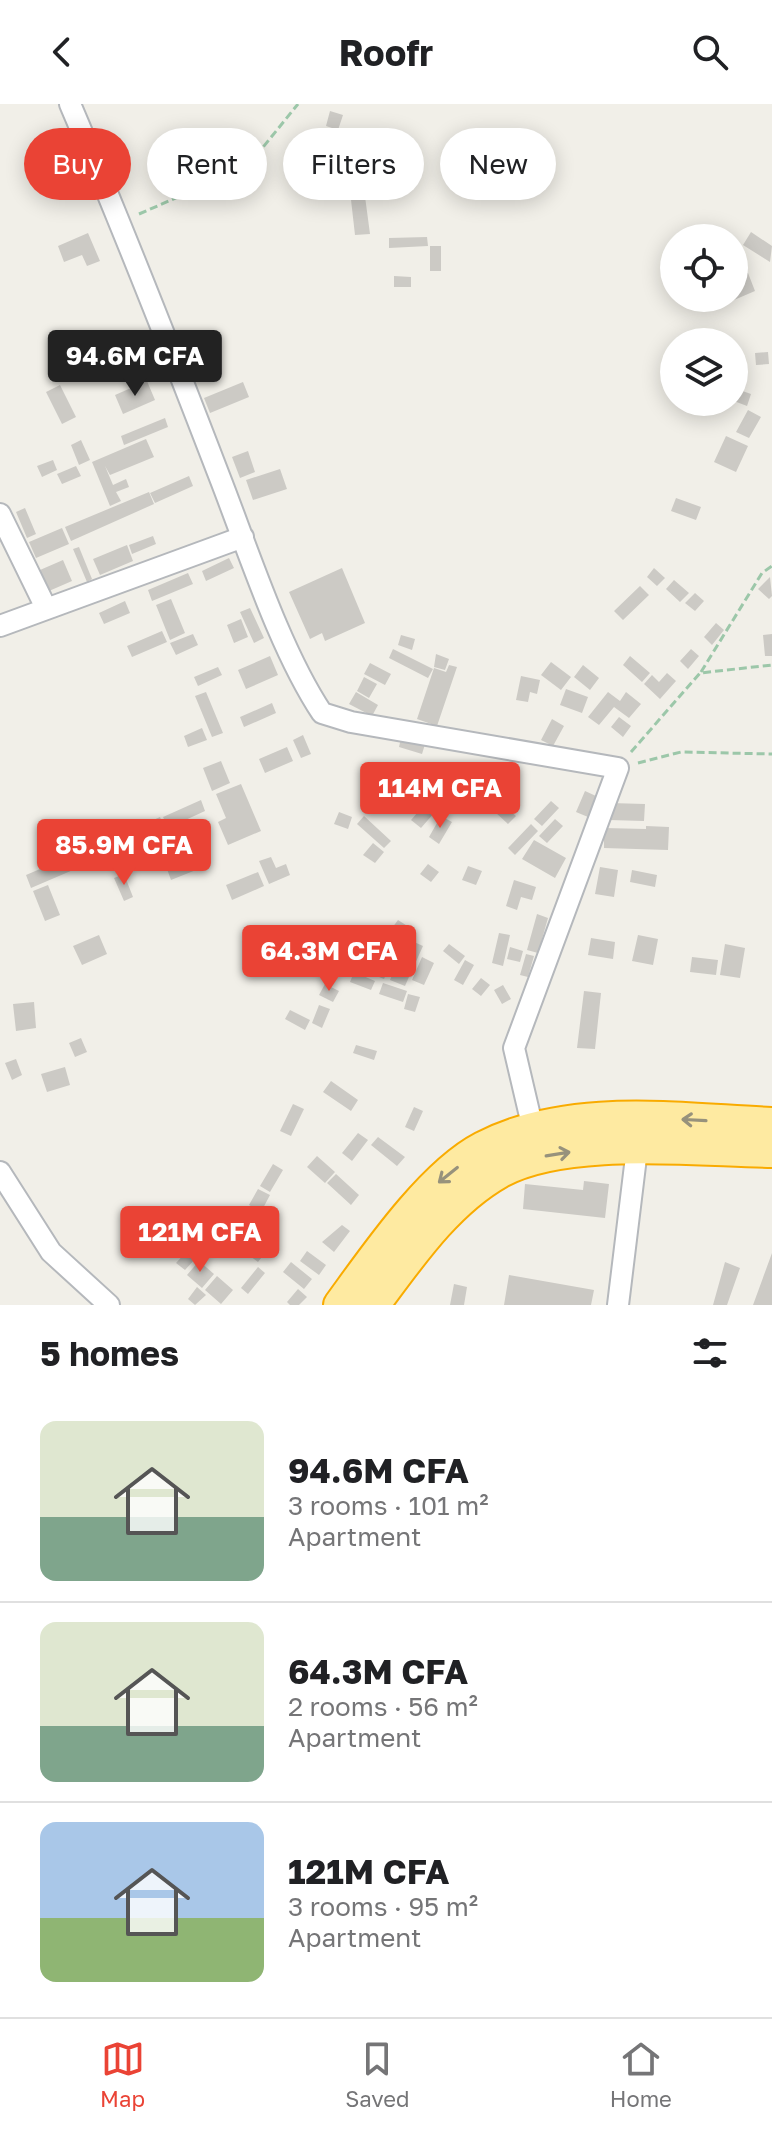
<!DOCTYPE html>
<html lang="en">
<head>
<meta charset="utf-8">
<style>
	:root { --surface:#fff; --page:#f6f6f6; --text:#202124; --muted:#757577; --line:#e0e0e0; --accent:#ea4335 }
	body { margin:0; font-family:"Golos Text",sans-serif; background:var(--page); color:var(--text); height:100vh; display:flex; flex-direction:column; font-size:30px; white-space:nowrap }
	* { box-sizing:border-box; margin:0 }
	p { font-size:26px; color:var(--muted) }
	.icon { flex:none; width:44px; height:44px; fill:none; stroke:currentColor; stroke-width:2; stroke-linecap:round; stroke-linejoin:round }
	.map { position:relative; height:1201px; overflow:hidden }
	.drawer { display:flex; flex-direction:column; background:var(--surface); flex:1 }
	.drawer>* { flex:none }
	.hud { position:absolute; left:24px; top:24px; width:724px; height:72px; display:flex; gap:16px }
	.tools { position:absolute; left:660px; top:120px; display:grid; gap:16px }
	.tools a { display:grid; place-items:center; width:88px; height:88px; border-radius:50%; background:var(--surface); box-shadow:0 4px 20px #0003; font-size:40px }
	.price { position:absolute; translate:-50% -68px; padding:0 18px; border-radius:8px; background:var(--accent); color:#fff; font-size:26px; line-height:52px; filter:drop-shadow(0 2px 4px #0008) }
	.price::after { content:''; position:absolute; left:50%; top:48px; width:24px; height:18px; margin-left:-12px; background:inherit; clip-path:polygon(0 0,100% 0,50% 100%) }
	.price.active { background:#222; color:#fff }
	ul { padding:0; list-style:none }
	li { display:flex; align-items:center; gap:24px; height:200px; padding:0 40px }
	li+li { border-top:2px solid var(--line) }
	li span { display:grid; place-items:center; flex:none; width:224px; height:160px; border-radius:16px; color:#555 }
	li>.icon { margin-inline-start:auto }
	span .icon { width:96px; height:96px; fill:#fffc; stroke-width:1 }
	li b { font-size:34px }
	h2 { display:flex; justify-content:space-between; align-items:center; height:96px; padding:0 40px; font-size:34px }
	.tag { padding:0 28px; border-radius:36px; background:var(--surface); box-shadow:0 4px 20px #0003; font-size:28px; line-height:72px }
	.tag.active { background:var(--accent); color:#fff }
	header { display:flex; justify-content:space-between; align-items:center; height:104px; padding:0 40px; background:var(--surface); font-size:36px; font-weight:700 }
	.menu { display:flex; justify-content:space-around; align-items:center; height:112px; border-top:2px solid var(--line); background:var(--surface); font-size:22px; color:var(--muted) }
	.menu a { display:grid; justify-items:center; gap:4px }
	.menu .active { color:var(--accent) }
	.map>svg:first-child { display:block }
	.building { fill:#cccac5 }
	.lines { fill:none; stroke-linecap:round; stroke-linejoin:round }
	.minor-casing { stroke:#b5b8bc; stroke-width:24 }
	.trunk-casing { stroke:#f9ab00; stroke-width:36 }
	.path { stroke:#9cc7a9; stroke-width:3; stroke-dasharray:8 4; stroke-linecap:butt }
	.minor { stroke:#fff; stroke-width:20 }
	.trunk { stroke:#feeaa1; stroke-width:32 }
	.oneway { stroke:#97927c }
</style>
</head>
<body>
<header><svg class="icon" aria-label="back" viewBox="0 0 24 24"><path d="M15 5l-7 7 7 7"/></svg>Roofr<svg class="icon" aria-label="search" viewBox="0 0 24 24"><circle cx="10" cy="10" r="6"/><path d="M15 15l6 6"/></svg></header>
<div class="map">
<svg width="772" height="1201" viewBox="0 0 772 1201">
	<rect width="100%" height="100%" fill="#f1efe8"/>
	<path class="building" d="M 330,7 L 343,11 L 338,26 L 326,22 Z
		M 344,43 L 376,43 L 375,53 L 344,54 Z
		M 364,85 L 370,130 L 355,131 L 350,87 Z
		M 751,128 L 772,142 L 770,158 L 743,141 Z
		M 88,129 L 100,157 L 87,162 L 82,151 L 64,158 L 58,142 Z
		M 427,133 L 428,142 L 389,144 L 389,134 Z
		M 430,142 L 441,142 L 441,167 L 430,167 Z
		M 748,169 L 755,187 L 734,196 L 734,175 Z
		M 394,172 L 411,173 L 411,183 L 394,183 Z
		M 212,246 L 221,268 L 197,277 L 188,256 Z
		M 768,248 L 769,260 L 756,261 L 755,249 Z
		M 147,277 L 155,296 L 123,310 L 115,291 Z
		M 243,278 L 249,293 L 210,309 L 204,294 Z
		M 60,281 L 76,313 L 62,320 L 46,288 Z
		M 734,284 L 751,290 L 747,302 L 734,297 Z
		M 748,306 L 761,313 L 749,334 L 736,328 Z
		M 165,314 L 168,323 L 124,341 L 121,332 Z
		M 726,332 L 748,342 L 736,368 L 714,358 Z
		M 146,335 L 154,353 L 110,371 L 105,362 L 113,381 L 126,375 L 129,383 L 116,388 L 121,397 L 110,402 L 92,358 Z
		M 81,336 L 90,356 L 79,361 L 71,341 Z
		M 248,347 L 255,368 L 240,374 L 232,353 Z
		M 53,356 L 57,366 L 42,373 L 37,362 Z
		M 76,362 L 81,372 L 62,380 L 57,370 Z
		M 280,365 L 287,385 L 253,396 L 246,376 Z
		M 189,372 L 193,382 L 155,399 L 150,389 Z
		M 149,388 L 154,400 L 71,437 L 65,423 Z
		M 676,394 L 701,403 L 696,416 L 671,407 Z
		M 25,404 L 36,430 L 27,434 L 16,408 Z
		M 62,424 L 69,440 L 36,454 L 29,438 Z
		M 153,432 L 156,440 L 132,450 L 129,441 Z
		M 127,441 L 133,457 L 100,471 L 93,455 Z
		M 79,443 L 92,475 L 87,478 L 73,445 Z
		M 229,454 L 234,464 L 206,477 L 202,467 Z
		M 63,456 L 72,477 L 49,487 L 40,466 Z
		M 342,464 L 365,519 L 325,537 L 322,529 L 310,535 L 289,488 Z
		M 654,464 L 665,474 L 657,482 L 647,473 Z
		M 188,469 L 193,480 L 152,497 L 148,486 Z
		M 770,473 L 772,492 L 769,495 L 758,485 Z
		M 674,476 L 689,489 L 680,498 L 666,485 Z
		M 640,482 L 649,491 L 623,516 L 614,507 Z
		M 695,489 L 704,497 L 695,507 L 685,499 Z
		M 171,495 L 185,529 L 170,536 L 156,501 Z
		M 125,497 L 130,509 L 104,520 L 99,509 Z
		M 250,504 L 264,534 L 254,539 L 240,508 Z
		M 241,515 L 248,533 L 234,539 L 227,521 Z
		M 716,519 L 724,526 L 712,541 L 704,533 Z
		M 162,527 L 167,538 L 132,553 L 127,542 Z
		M 193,530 L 198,541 L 176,551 L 170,539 Z
		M 772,530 L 772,552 L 765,552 L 763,531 Z
		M 401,531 L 415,535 L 412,546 L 398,541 Z
		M 393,545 L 433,565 L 428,574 L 389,554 Z
		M 691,545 L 699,552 L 688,565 L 680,557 Z
		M 436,550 L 449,555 L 445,566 L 434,563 Z
		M 270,552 L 278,571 L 246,585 L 238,566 Z
		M 630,552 L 650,569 L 642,578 L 623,561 Z
		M 551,558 L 571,573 L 561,586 L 541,571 Z
		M 370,559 L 391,570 L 385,581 L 364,570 Z
		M 449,561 L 457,563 L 437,622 L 417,615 L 434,564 L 446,568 Z
		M 583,561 L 599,574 L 590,586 L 574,573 Z
		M 218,563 L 222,571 L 198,582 L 194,573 Z
		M 667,569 L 676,577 L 660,595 L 644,580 L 652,571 L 659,578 Z
		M 521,572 L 540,576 L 537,590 L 530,588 L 528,598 L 516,596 Z
		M 364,573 L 377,580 L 369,594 L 357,587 Z
		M 566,585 L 588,593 L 582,609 L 560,601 Z
		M 206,588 L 223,629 L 212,633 L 195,592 Z
		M 356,588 L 378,601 L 372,612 L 349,600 Z
		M 608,588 L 620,597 L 626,588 L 641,600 L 629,614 L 614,603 L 599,621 L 588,613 Z
		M 272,599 L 276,609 L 244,623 L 240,613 Z
		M 619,613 L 631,622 L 623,633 L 611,623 Z
		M 552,615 L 564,622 L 553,642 L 541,636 Z
		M 202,624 L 207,636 L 188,643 L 184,632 Z
		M 402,630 L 426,637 L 422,650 L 399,643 Z
		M 303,631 L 311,650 L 301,654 L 293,636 Z
		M 287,643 L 293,657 L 265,669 L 259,655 Z
		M 221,657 L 230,679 L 212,687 L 203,664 Z
		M 490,665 L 505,670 L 498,688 L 483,683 Z
		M 398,669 L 401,694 L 374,699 L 372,689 L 389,685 L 387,671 Z
		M 241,680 L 261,727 L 228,741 L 218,718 L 226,714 L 216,690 Z
		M 585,687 L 596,692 L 588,713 L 576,708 Z
		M 410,688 L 421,696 L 413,706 L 402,698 Z
		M 201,696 L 205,707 L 168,724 L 163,713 Z
		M 551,697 L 559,704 L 542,722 L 534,715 Z
		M 610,699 L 645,700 L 644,717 L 609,716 Z
		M 502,700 L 516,712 L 508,720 L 495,708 Z
		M 424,701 L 434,709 L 421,724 L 411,716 Z
		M 339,708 L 352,713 L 348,725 L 334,720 Z
		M 364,712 L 391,737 L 384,744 L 357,720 Z
		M 441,712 L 452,718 L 439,740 L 429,733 Z
		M 160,713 L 171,741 L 160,745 L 149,718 Z
		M 555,715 L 563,722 L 547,739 L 539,732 Z
		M 531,720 L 538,727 L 515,751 L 508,744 Z
		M 646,722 L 669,723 L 668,746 L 604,744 L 604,724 L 646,725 Z
		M 534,736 L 566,754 L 555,774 L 522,755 Z
		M 103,738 L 108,751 L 31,784 L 26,771 Z
		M 373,739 L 384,748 L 375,759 L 363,751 Z
		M 271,753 L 276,764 L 286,760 L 290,771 L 269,780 L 259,757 Z
		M 191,755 L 196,766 L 171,776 L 167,765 Z
		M 428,760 L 439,768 L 431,778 L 420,770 Z
		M 468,762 L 482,767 L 476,781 L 462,776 Z
		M 600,763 L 618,766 L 614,793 L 595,790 Z
		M 632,766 L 657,771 L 655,783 L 630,778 Z
		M 258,768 L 264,782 L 232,796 L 226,781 Z
		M 124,770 L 133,793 L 124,797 L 114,774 Z
		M 514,776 L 536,783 L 532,796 L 521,793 L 517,806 L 506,802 Z
		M 48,781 L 60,811 L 45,817 L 33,787 Z
		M 537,810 L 548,814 L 538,849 L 527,846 Z
		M 398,816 L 412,825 L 405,834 L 392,824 Z
		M 373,827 L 383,833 L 375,847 L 365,841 Z
		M 499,829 L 510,831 L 503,862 L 492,859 Z
		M 99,831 L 107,850 L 82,861 L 73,842 Z
		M 638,831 L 658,835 L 653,861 L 632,857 Z
		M 591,834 L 615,838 L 613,855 L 588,851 Z
		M 412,837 L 423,842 L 414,862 L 403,857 Z
		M 449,840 L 465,852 L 459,860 L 443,847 Z
		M 725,840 L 745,844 L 740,874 L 720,871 Z
		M 510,843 L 523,847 L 520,858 L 507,855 Z
		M 328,849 L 351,861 L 346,870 L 323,859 Z
		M 526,850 L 534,852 L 528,873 L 520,871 Z
		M 422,853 L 434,859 L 424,881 L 412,876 Z
		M 692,853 L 718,856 L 716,871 L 690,868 Z
		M 465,856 L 474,861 L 463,881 L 454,876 Z
		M 374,857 L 389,864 L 384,875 L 369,869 Z
		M 397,859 L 412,866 L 405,882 L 390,876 Z
		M 354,868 L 375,877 L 371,886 L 350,878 Z
		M 481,874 L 490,881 L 481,892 L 472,885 Z
		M 383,879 L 407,887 L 403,898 L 379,890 Z
		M 325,880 L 339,887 L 333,898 L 319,891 Z
		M 503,881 L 511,895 L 502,900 L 494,886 Z
		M 584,887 L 601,889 L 595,945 L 577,944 Z
		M 408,890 L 420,893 L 415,908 L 404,905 Z
		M 34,898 L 36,924 L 16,927 L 13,900 Z
		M 319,901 L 330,905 L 322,924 L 312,919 Z
		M 290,906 L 310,916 L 305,926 L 285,915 Z
		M 81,934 L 87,948 L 75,953 L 69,939 Z
		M 356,941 L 377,947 L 374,956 L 353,949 Z
		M 16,955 L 22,971 L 12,976 L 5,959 Z
		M 65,963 L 70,981 L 47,988 L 41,970 Z
		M 331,977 L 358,996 L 351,1007 L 323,988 Z
		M 293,1000 L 304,1005 L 291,1032 L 280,1027 Z
		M 414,1003 L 423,1007 L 414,1027 L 405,1023 Z
		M 358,1029 L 368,1036 L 352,1057 L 342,1049 Z
		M 378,1033 L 405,1053 L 397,1062 L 371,1041 Z
		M 317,1052 L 335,1068 L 325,1079 L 307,1063 Z
		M 273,1060 L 283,1066 L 270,1088 L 260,1082 Z
		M 336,1070 L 359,1091 L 351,1101 L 327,1079 Z
		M 584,1077 L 609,1080 L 605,1114 L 523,1105 L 525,1080 L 583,1086 Z
		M 258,1085 L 270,1091 L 261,1108 L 249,1101 Z
		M 218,1113 L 265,1149 L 258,1158 L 211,1123 Z
		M 342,1121 L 350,1127 L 334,1148 L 322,1138 Z
		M 188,1146 L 196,1154 L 185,1166 L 176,1159 Z
		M 307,1147 L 326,1161 L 319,1171 L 300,1157 Z
		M 772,1149 L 772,1201 L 753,1201 Z
		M 199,1157 L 214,1170 L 202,1184 L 187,1171 Z
		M 291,1158 L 312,1175 L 304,1185 L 283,1168 Z
		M 725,1158 L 740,1164 L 727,1201 L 713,1201 Z
		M 258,1163 L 265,1169 L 248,1190 L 241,1184 Z
		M 509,1171 L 594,1186 L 591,1201 L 504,1201 Z
		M 217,1172 L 233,1186 L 221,1200 L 205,1186 Z
		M 454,1180 L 467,1183 L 464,1201 L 450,1201 Z
		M 197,1183 L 206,1191 L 195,1201 L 188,1195 Z
		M 298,1185 L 307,1193 L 299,1201 L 290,1201 L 287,1198 Z"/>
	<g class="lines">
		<defs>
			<path id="minor" d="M 70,0 C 123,124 172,249 220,374 C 248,446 280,546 322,609 L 351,618 L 618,664 L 514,944 L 533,1025
				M 0,410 L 46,504
				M 0,522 L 243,433
				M 0,1068 L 51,1148 L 109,1201
				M 618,1201 L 637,1045"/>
			<path id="trunk" d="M 340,1201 C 375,1153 431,1071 483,1044 C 569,999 679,1016 772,1020
				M 373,1201 C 409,1153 446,1098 499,1068 C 565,1031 697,1046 772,1047"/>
		</defs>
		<use href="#minor" class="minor-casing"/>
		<use href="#trunk" class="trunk-casing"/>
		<path class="path" d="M 139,110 L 247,63 L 298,0
			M 701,568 L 762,469 L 772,462
			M 631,648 L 700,569 L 772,561
			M 638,659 L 681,648 L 772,650"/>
		<use href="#minor" class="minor"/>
		<use href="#trunk" class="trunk"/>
	</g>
	<defs><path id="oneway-shaft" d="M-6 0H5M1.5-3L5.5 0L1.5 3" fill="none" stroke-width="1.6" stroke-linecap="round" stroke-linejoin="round" transform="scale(2)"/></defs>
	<g class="oneway">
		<use href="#oneway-shaft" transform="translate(694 1016) rotate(-177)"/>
		<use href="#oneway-shaft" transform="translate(558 1050) rotate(-9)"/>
		<use href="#oneway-shaft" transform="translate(448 1071) rotate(141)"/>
	</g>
</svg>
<div class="tools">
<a><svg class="icon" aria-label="locate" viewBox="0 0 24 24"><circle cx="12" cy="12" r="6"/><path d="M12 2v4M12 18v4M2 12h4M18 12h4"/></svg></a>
<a><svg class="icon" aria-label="layers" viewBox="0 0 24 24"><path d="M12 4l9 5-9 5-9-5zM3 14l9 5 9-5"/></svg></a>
</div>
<b class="price active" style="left:135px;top:294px">94.6M CFA</b>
<b class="price" style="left:440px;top:726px">114M CFA</b>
<b class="price" style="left:124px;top:783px">85.9M CFA</b>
<b class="price" style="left:329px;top:889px">64.3M CFA</b>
<b class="price" style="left:200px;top:1170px">121M CFA</b>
<div class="hud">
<a class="tag active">Buy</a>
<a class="tag">Rent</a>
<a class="tag">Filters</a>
<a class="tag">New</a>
</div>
</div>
<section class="drawer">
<h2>5 homes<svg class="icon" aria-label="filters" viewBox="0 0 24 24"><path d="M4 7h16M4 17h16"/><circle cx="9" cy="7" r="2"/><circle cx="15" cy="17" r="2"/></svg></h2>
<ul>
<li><span style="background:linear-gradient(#dfe7d0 60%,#7fa58c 0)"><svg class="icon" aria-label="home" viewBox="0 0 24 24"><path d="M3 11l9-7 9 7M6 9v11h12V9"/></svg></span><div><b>94.6M CFA</b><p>3 rooms · 101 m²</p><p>Apartment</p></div></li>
<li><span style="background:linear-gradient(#dfe7d0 65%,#7fa58c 0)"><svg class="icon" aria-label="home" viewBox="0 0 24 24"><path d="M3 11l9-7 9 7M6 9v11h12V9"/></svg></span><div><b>64.3M CFA</b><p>2 rooms · 56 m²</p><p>Apartment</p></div></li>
<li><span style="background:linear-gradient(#a9c7e8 60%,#8fb573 0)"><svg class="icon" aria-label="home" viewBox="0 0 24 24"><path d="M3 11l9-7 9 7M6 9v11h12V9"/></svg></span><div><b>121M CFA</b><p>3 rooms · 95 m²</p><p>Apartment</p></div></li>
</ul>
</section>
<nav class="menu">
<a class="active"><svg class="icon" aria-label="map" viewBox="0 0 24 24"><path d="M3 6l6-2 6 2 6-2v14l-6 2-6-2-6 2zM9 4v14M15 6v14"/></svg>Map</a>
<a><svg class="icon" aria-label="saved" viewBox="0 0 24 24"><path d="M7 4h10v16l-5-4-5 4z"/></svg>Saved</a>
<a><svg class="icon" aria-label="home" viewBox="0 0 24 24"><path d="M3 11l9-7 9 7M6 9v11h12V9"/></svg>Home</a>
</nav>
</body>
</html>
